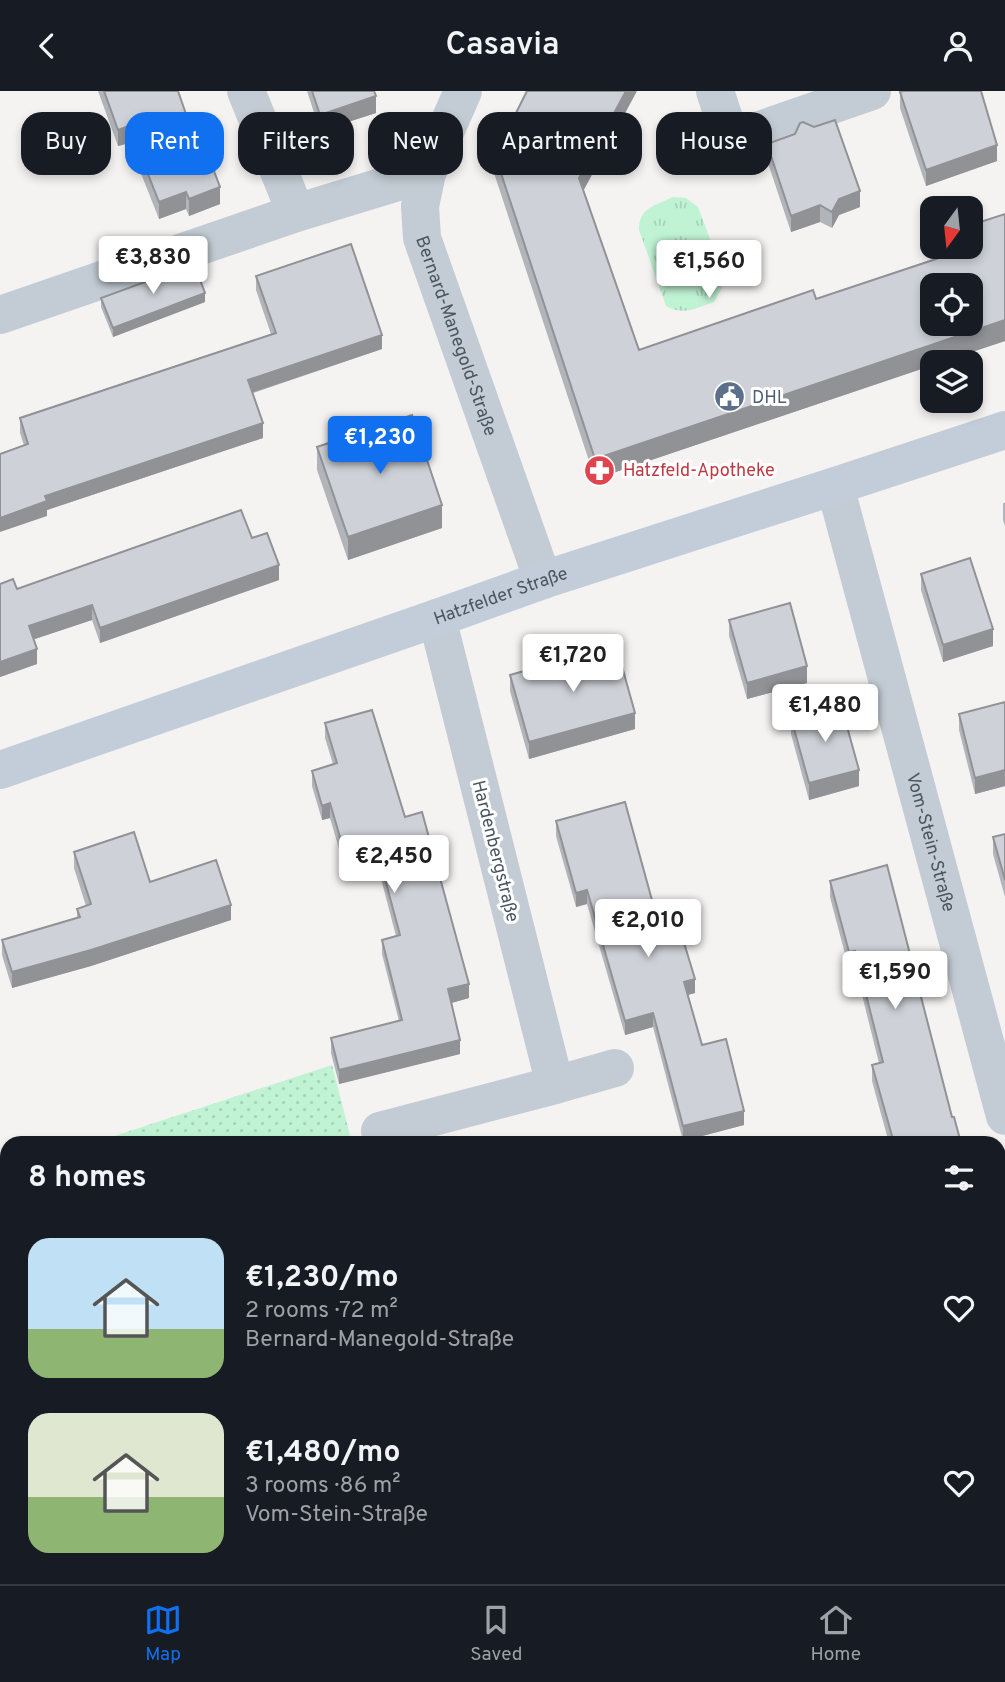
<!DOCTYPE html>
<html lang="en">
<head>
<meta charset="utf-8">
<style>
	:root { --surface:#171b24; --page:#20242c; --text:#f1f3f6; --muted:#9ea1a6; --line:#363941; --accent:#1170f0 }
	body { margin:0; font-family:Overpass,sans-serif; background:var(--page); color:var(--text); height:100vh; display:flex; flex-direction:column; font-size:26px; white-space:nowrap }
	* { box-sizing:border-box; margin:0 }
	p { font-size:23px; color:var(--muted) }
	.icon { flex:none; width:38px; height:38px; fill:none; stroke:currentColor; stroke-width:2; stroke-linecap:round; stroke-linejoin:round }
	.map { position:relative; flex:1; overflow:hidden }
	.sheet { position:absolute; left:0px; top:1045px; width:1006px; height:450px; display:flex; flex-direction:column; background:var(--surface); border-radius:21px 21px 0 0; box-shadow:0 4px 10px #0003 }
	.sheet>* { flex:none }
	.banner { position:absolute; left:21px; top:21px; width:964px; height:63px; display:flex; gap:14px }
	.needle { width:46px; rotate:195deg }
	.controls { position:absolute; left:920px; top:105px; display:grid; gap:14px }
	.controls a { display:grid; place-items:center; width:63px; height:63px; border-radius:14px; background:var(--surface); box-shadow:0 4px 10px #0003; font-size:35px }
	.price { position:absolute; translate:-50% -60px; padding:0 16px; border-radius:7px; background:#fff; color:#222; font-size:23px; line-height:46px; filter:drop-shadow(0 2px 4px #0008) }
	.price::after { content:''; position:absolute; left:50%; top:42px; width:21px; height:16px; margin-left:-10px; background:inherit; clip-path:polygon(0 0,100% 0,50% 100%) }
	.price.on { background:var(--accent); color:#fff }
	ul { padding:0; list-style:none }
	li { display:flex; align-items:center; gap:21px; height:175px; padding:0 28px }
	li span { display:grid; place-items:center; flex:none; width:196px; height:140px; border-radius:21px; color:#555 }
	li>.icon { margin-inline-start:auto }
	span .icon { width:84px; height:84px; fill:#fffc; stroke-width:1 }
	li b { font-size:30px }
	h2 { display:flex; justify-content:space-between; align-items:center; height:84px; padding:0 28px; font-size:30px }
	.chip { padding:0 24px; border-radius:21px; background:var(--surface); box-shadow:0 4px 10px #0003; font-size:24px; line-height:63px }
	.chip.on { background:var(--accent); color:#fff }
	header { display:flex; justify-content:space-between; align-items:center; height:91px; padding:0 28px; background:var(--surface); font-size:32px; font-weight:600 }
	.tab-bar { display:flex; justify-content:space-around; align-items:center; height:98px; border-top:2px solid var(--line); background:var(--surface); font-size:19px; color:var(--muted) }
	.tab-bar a { display:grid; justify-items:center; gap:4px }
	.tab-bar .on { color:var(--accent) }
	.map>svg:first-child { display:block }
	.grass { fill:url(#grass-dots) }
	.park { fill:url(#park-tufts) }
	.lines { fill:none; stroke-linecap:round; stroke-linejoin:round }
	.street { stroke:#c3ccd4; stroke-width:38 }
	.secondary { stroke:#c3cdd9; stroke-width:38 }
	.wall { fill:#b1b4b9 }
	.shaded-wall { fill:#909296 }
	.building { fill:#ced1d7; stroke:#909296; stroke-width:2; fill-rule:evenodd }
	.labels { text-anchor:middle; stroke-width:6; stroke-linejoin:round; paint-order:stroke }
	.street-label { font-size:18px; fill:#495561; stroke:#fff }
	.service-label { font-size:18px; fill:#4e5e75; stroke:#fff; text-anchor:start }
	.health-label { font-size:18px; fill:#be3a42; stroke:#fff; text-anchor:start }
</style>
</head>
<body>
<header><svg class="icon" aria-label="back" viewBox="0 0 24 24"><path d="M15 5l-7 7 7 7"/></svg>Casavia<svg class="icon" aria-label="person" viewBox="0 0 24 24"><circle cx="12" cy="8" r="4"/><path d="M4 21q1-7 8-7t8 7"/></svg></header>
<div class="map">
<svg width="1005" height="1493" viewBox="0 0 1005 1493">
	<defs>
		<pattern id="grass-dots" width="8" height="8" patternUnits="userSpaceOnUse" patternTransform="scale(1.75)"><rect width="8" height="8" fill="#c0f3d4"/><path d="M2 2h.1M6 6h.1" fill="none" stroke="#a6d2b9" stroke-width="1.8" stroke-linecap="round"/></pattern>
		<pattern id="park-tufts" width="24" height="20" patternUnits="userSpaceOnUse" patternTransform="scale(1.75)"><rect width="24" height="20" fill="#c0f3d4"/><path d="M3 7l-1-3M5 7V3M7 7l1-3M15 17l-1-3M17 17v-4M19 17l1-3" fill="none" stroke="#a6d2b9"/></pattern>
	</defs>
	<rect width="100%" height="100%" fill="#f5f2f2"/>
	<path class="grass" d="M 332,974 L 352,1052 L 93,1052 Z
		M 7,1080 L 7,1269 L 0,1271 L 0,1082 Z
		M 76,1488 L 223,1488 L 203,1493 L 78,1493 Z"/>
	<path class="park" d="M 673,106 L 686,107 L 698,116 L 723,183 L 722,197 L 714,211 C 696,217 684,225 666,215 L 639,139 C 639,116 655,115 673,106 Z"/>
	<g class="lines">
		<g class="street">
			<path d="M 246,0 L 296,122"/>
			<path id="s1" d="M 463,0 L 427,82 L 420,115 L 422,147 L 543,489"/>
			<path d="M 715,0 L 731,49 L 872,0"/>
			<path d="M 0,224 L 296,122 L 427,82"/>
			<path id="s2" d="M 835,395 L 1005,1025"/>
			<path d="M 555,994 L 615,977"/>
			<path d="M 380,1040 L 555,994 L 437,527"/>
			<path d="M 999,1278 L 1005,1276"/>
			<path d="M 294,1493 L 311,1488"/>
		</g>
		<path class="secondary" id="s3" d="M 0,679 L 437,527 L 543,489 L 835,395 L 1005,339"/>
	</g>
	<path class="wall" d="M 98,0 L 178,0 L 195,49 L 220,113 L 189,125 L 186,118 L 159,128 L 129,52 L 118,55 Z
		M 307,0 L 374,0 L 376,22 L 320,40 Z
		M 900,1 L 997,70 L 926,95 L 900,17 Z
		M 767,53 L 860,116 L 839,124 L 832,137 L 820,131 L 791,141 L 767,69 Z
		M 495,64 L 584,100 L 639,259 L 816,208 L 939,167 L 938,156 L 971,156 L 1005,250 L 595,388 L 495,85 Z
		M 256,185 L 382,258 L 253,302 L 263,347 L 47,419 L 47,425 L 20,342 L 20,327 L 271,243 L 256,199 Z
		M 101,207 L 205,211 L 113,246 L 101,216 Z
		M 317,356 L 442,437 L 348,469 L 317,379 Z
		M 1003,412 L 1005,412 L 1005,435 L 1003,429 Z
		M 252,447 L 279,489 L 100,552 L 92,529 L 34,548 L 37,573 L 0,586 L 0,493 L 17,498 Z
		M 921,483 L 993,555 L 943,571 L 921,499 Z
		M 729,529 L 807,592 L 747,608 L 729,545 Z
		M 510,584 L 635,638 L 529,668 L 510,600 Z
		M 1005,611 L 1005,695 L 975,703 L 959,639 L 959,623 Z
		M 791,627 L 859,695 L 809,709 L 791,643 Z
		M 325,632 L 405,726 L 469,907 L 451,912 L 460,963 L 339,993 L 331,962 L 331,947 L 399,930 L 382,863 L 382,849 L 396,845 L 378,776 L 347,785 L 330,727 L 322,729 L 312,695 L 312,680 L 333,673 L 325,647 Z
		M 556,730 L 655,820 L 669,835 L 695,902 L 688,904 L 702,954 L 744,1034 L 683,1050 L 653,936 L 625,944 L 587,813 L 576,816 L 556,745 Z
		M 1005,743 L 1005,806 L 993,763 L 993,746 Z
		M 74,761 L 150,791 L 231,829 L 91,875 L 12,897 L 2,864 L 2,849 L 77,827 L 77,818 L 86,815 L 74,777 Z
		M 830,790 L 952,1026 L 961,1052 L 889,1052 L 872,990 L 872,974 L 879,972 L 855,876 L 849,878 L 830,806 Z
		M 637,1488 L 757,1488 L 738,1493 L 639,1493 Z"/>
	<path class="shaded-wall" d="M 626,0 L 637,0 L 579,108 L 579,87 Z
		M 376,5 L 376,22 L 320,40 L 320,24 Z
		M 129,35 L 129,52 L 118,55 L 118,39 Z
		M 997,54 L 997,70 L 926,95 L 926,79 Z
		M 220,96 L 220,113 L 189,125 L 189,108 Z
		M 860,100 L 860,116 L 839,124 L 832,137 L 832,121 L 839,108 Z
		M 186,101 L 186,118 L 159,128 L 159,111 Z
		M 820,114 L 820,131 L 791,141 L 791,125 Z
		M 205,202 L 205,211 L 113,246 L 113,237 Z
		M 1005,229 L 1005,250 L 941,271 L 933,271 L 933,274 L 595,388 L 595,368 Z
		M 382,244 L 382,258 L 248,303 L 248,289 Z
		M 263,332 L 263,347 L 47,419 L 47,425 L 0,441 L 0,427 L 45,405 Z
		M 442,414 L 442,437 L 348,469 L 348,446 Z
		M 279,474 L 279,489 L 100,552 L 100,537 Z
		M 92,514 L 92,529 L 29,550 L 29,535 Z
		M 993,538 L 993,555 L 943,571 L 943,554 Z
		M 37,558 L 37,573 L 0,586 L 0,571 Z
		M 807,575 L 807,592 L 747,608 L 747,592 Z
		M 635,622 L 635,638 L 529,668 L 529,651 Z
		M 859,679 L 859,695 L 809,709 L 809,692 Z
		M 1005,679 L 1005,695 L 975,703 L 975,687 Z
		M 330,712 L 330,727 L 322,729 L 322,715 Z
		M 378,762 L 378,776 L 347,785 L 347,770 Z
		M 587,799 L 587,813 L 576,816 L 576,802 Z
		M 231,814 L 231,829 L 91,875 L 12,897 L 12,881 Z
		M 855,860 L 855,876 L 849,878 L 849,861 Z
		M 695,888 L 695,902 L 684,905 L 684,891 Z
		M 469,893 L 469,907 L 448,913 L 448,898 Z
		M 653,922 L 653,936 L 625,944 L 625,930 Z
		M 460,949 L 460,963 L 339,993 L 339,979 Z
		M 744,1020 L 744,1034 L 683,1050 L 683,1035 Z
		M 1005,1205 L 1005,1222 L 999,1223 L 999,1207 Z
		M 1005,1451 L 1005,1463 L 999,1465 L 999,1452 Z
		M 733,1488 L 757,1488 L 738,1493 L 733,1493 Z"/>
	<path class="building" d="M 104,0 L 178,0 L 195,49 L 201,46 L 220,96 L 189,108 L 186,101 L 159,111 L 129,35 L 118,39 Z
		M 312,0 L 374,0 L 376,5 L 320,24 Z
		M 527,0 L 626,0 L 579,87 L 639,259 L 813,199 L 816,208 L 945,165 L 942,156 L 971,156 L 971,134 L 1005,123 L 1005,229 L 595,368 L 495,64 ZM 933,194 L 971,194 L 971,233 L 933,233 Z
		M 903,0 L 981,0 L 997,54 L 926,79 L 900,1 Z
		M 835,29 L 860,100 L 839,108 L 832,121 L 820,114 L 791,125 L 767,53 L 795,43 L 800,32 L 803,31 L 814,36 Z
		M 351,153 L 382,244 L 248,289 L 263,332 L 45,405 L 47,410 L 0,427 L 0,363 L 28,353 L 20,327 L 276,242 L 256,185 Z
		M 194,173 L 205,202 L 113,237 L 101,207 Z
		M 412,324 L 442,414 L 348,446 L 317,356 Z
		M 241,419 L 252,447 L 267,442 L 279,474 L 100,537 L 92,514 L 29,535 L 37,558 L 0,571 L 0,493 L 13,488 L 17,498 Z
		M 970,467 L 993,538 L 943,554 L 921,483 Z
		M 790,512 L 807,575 L 747,592 L 729,529 Z
		M 616,554 L 635,622 L 529,651 L 510,584 Z
		M 1005,611 L 1005,679 L 975,687 L 959,623 Z
		M 841,614 L 859,679 L 809,692 L 791,627 Z
		M 372,619 L 405,726 L 422,721 L 469,893 L 448,898 L 460,949 L 339,979 L 331,947 L 402,929 L 382,849 L 400,844 L 378,762 L 347,770 L 330,712 L 322,715 L 312,680 L 337,672 L 325,632 Z
		M 625,711 L 655,820 L 664,818 L 669,835 L 678,832 L 695,888 L 684,891 L 702,954 L 726,948 L 744,1020 L 683,1035 L 653,922 L 625,930 L 587,799 L 576,802 L 556,730 Z
		M 134,741 L 150,791 L 216,769 L 231,814 L 91,859 L 12,881 L 2,849 L 80,826 L 77,818 L 91,813 L 74,761 Z
		M 1005,743 L 1005,789 L 993,746 Z
		M 887,774 L 952,1026 L 954,1026 L 961,1052 L 894,1052 L 872,974 L 883,971 L 855,860 L 849,861 L 830,790 Z
		M 999,1178 L 1005,1198 L 1005,1205 L 999,1207 Z
		M 1005,1335 L 1005,1451 L 999,1452 L 999,1337 Z
		M 7,1439 L 7,1488 L 60,1488 L 61,1492 L 0,1493 L 0,1441 Z
		M 493,1488 L 568,1488 L 570,1493 L 474,1493 Z
		M 641,1488 L 735,1488 L 736,1493 L 642,1493 Z"/>
	<defs>
		<symbol id="civic-disc" viewBox="-11 -11 22 22"><circle r="9.5" fill="#5c6f8a" stroke="#fff"/><path d="M-.6-6.5H3V-4.5H.6V-3L4-1V1h2V6H-6V1h2V-1L-.6-3ZM-1.2 2.5V6h2.4V2.5Z" fill="#fff"/></symbol>
		<symbol id="pharmacy-disc" viewBox="-11 -11 22 22"><circle r="9.5" fill="#e0444e" stroke="#fff"/><path d="M-2-6h4v4h4v4h-4v4h-4v-4h-4v-4h4Z" fill="#fff"/></symbol>
	</defs>
	<g fill-rule="evenodd">
		<use href="#civic-disc" x="712" y="288" width="35" height="35"/>
		<use href="#pharmacy-disc" x="582" y="362" width="35" height="35"/>
	</g>
	<g class="labels">
		<g class="street-label">
			<text dy="6" stroke="none"><textPath href="#s1" startOffset="259">Bernard-Manegold-Straße</textPath></text>
			<text dy="6" stroke="none"><textPath href="#s3" startOffset="530">Hatzfelder Straße</textPath></text>
			<text dy="6" stroke="none"><textPath href="#s2" startOffset="369">Vom-Stein-Straße</textPath></text>
			<text transform="translate(496 760) rotate(76)" y="6">Hardenbergstraße</text>
		</g>
		<g class="service-label">
			<text x="752" y="312">DHL</text>
		</g>
		<g class="health-label">
			<text x="623" y="385">Hatzfeld-Apotheke</text>
		</g>
	</g>
</svg>
<div class="controls">
<a><svg class="needle" viewBox="-14 -14 28 28"><path d="M0-13l5 13h-10z" fill="#e53935"/><path d="M0 13l5-13h-10z" fill="#9ea1a6"/></svg></a>
<a><svg class="icon" aria-label="locate" viewBox="0 0 24 24"><circle cx="12" cy="12" r="6"/><path d="M12 2v4M12 18v4M2 12h4M18 12h4"/></svg></a>
<a><svg class="icon" aria-label="layers" viewBox="0 0 24 24"><path d="M12 4l9 5-9 5-9-5zM3 14l9 5 9-5"/></svg></a>
</div>
<b class="price" style="left:153px;top:205px">€3,830</b>
<b class="price" style="left:709px;top:209px">€1,560</b>
<b class="price on" style="left:380px;top:385px">€1,230</b>
<b class="price" style="left:573px;top:603px">€1,720</b>
<b class="price" style="left:825px;top:653px">€1,480</b>
<b class="price" style="left:394px;top:804px">€2,450</b>
<b class="price" style="left:648px;top:868px">€2,010</b>
<b class="price" style="left:895px;top:920px">€1,590</b>
<div class="banner">
<a class="chip">Buy</a>
<a class="chip on">Rent</a>
<a class="chip">Filters</a>
<a class="chip">New</a>
<a class="chip">Apartment</a>
<a class="chip">House</a>
</div>
<section class="sheet">
<h2>8 homes<svg class="icon" aria-label="filters" viewBox="0 0 24 24"><path d="M4 7h16M4 17h16"/><circle cx="9" cy="7" r="2"/><circle cx="15" cy="17" r="2"/></svg></h2>
<ul>
<li><span style="background:linear-gradient(#bfe0f5 65%,#8fb573 0)"><svg class="icon" aria-label="home" viewBox="0 0 24 24"><path d="M3 11l9-7 9 7M6 9v11h12V9"/></svg></span><div><b>€1,230/mo</b><p>2 rooms · 72 m²</p><p>Bernard-Manegold-Straße</p></div><svg class="icon" aria-label="heart" viewBox="0 0 24 24"><path d="M12 20l-8-8c-3-5 5-10 8-4 3-6 11-1 8 4z"/></svg></li>
<li><span style="background:linear-gradient(#dfe7d0 60%,#8fb573 0)"><svg class="icon" aria-label="home" viewBox="0 0 24 24"><path d="M3 11l9-7 9 7M6 9v11h12V9"/></svg></span><div><b>€1,480/mo</b><p>3 rooms · 86 m²</p><p>Vom-Stein-Straße</p></div><svg class="icon" aria-label="heart" viewBox="0 0 24 24"><path d="M12 20l-8-8c-3-5 5-10 8-4 3-6 11-1 8 4z"/></svg></li>
</ul>
</section>
</div>
<nav class="tab-bar">
<a class="on"><svg class="icon" aria-label="map" viewBox="0 0 24 24"><path d="M3 6l6-2 6 2 6-2v14l-6 2-6-2-6 2zM9 4v14M15 6v14"/></svg>Map</a>
<a><svg class="icon" aria-label="saved" viewBox="0 0 24 24"><path d="M7 4h10v16l-5-4-5 4z"/></svg>Saved</a>
<a><svg class="icon" aria-label="home" viewBox="0 0 24 24"><path d="M3 11l9-7 9 7M6 9v11h12V9"/></svg>Home</a>
</nav>
</body>
</html>
